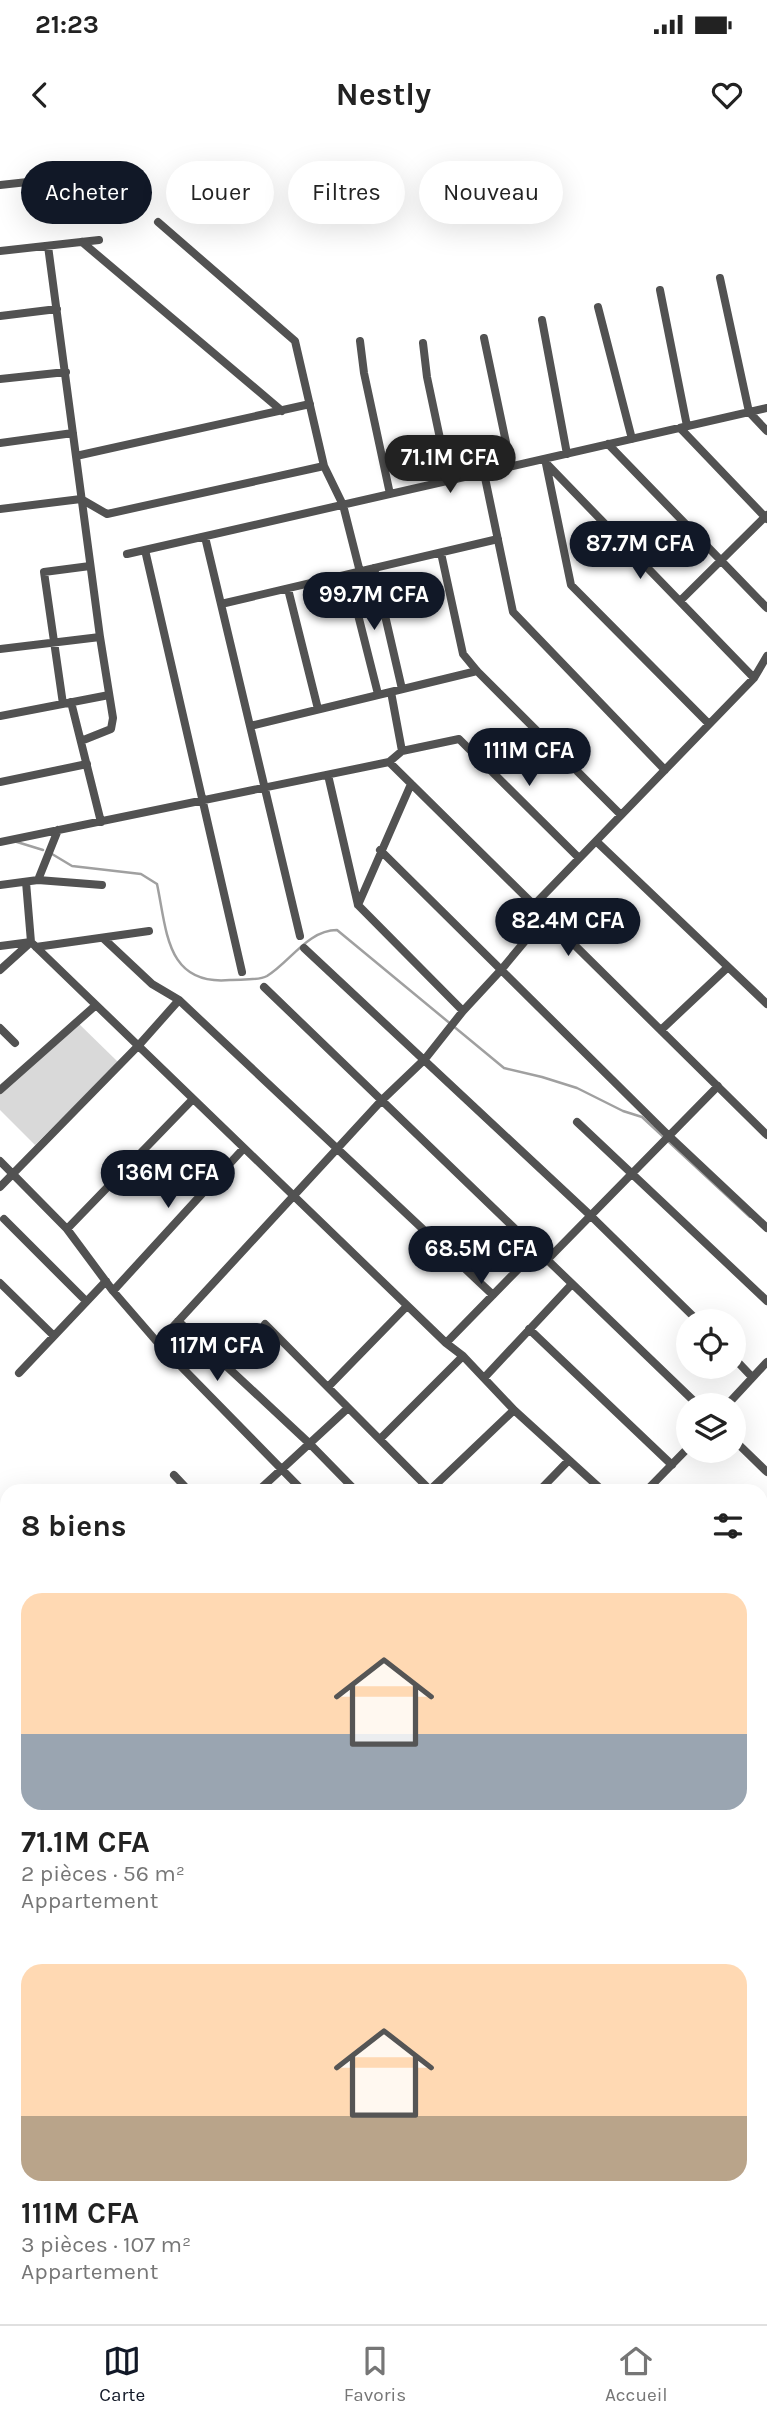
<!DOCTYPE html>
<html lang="fr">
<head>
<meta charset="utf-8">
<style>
	:root { --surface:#fff; --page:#f6f6f6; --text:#222; --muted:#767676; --line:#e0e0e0; --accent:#111827 }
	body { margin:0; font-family:Karla,sans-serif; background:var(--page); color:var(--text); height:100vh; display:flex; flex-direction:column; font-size:26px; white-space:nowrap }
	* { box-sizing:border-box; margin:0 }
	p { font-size:23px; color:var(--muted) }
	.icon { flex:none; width:38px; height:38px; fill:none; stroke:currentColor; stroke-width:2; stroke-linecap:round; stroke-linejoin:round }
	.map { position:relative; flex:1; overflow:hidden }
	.panel { position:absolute; left:0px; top:1344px; width:768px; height:840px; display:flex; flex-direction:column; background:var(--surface); border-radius:21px 21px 0 0; box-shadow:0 7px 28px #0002 }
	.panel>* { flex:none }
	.guide { position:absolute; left:21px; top:21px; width:726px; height:63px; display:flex; gap:14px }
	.fabs { position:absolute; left:676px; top:1169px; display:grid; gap:14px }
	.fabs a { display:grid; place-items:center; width:70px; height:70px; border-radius:50%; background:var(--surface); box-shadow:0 7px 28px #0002; font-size:35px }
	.price { position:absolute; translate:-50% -60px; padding:0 16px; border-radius:24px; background:var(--accent); color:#fff; font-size:23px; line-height:46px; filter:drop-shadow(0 2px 4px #0008) }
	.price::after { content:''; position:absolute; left:50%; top:42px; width:21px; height:16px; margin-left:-10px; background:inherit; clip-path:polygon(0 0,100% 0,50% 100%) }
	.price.active { background:#222; color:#fff }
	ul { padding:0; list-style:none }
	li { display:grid; align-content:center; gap:14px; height:371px; padding:0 21px }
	li span { display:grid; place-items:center; height:217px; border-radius:21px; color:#555 }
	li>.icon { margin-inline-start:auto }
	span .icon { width:126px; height:126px; fill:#fffc; stroke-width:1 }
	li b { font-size:30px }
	h2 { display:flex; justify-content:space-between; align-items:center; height:84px; padding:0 21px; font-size:30px }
	.chip { padding:0 24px; border-radius:32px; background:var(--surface); box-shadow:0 7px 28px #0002; font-size:24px; line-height:63px }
	.chip.active { background:var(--accent); color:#fff }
	.status { display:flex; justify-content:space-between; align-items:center; height:49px; padding:0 35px; background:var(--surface); direction:ltr }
	.status svg { height:19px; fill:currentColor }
	header { display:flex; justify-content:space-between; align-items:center; height:91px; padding:0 21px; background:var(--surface); font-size:32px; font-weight:700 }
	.tab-bar { display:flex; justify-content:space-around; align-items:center; height:98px; border-top:2px solid var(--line); background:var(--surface); font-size:19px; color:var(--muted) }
	.tab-bar a { display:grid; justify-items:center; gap:4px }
	.tab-bar .active { color:var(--accent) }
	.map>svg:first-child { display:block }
	.green { fill:#d9d9d9 }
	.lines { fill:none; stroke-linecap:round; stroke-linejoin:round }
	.stream { stroke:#a0a0a0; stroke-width:2.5 }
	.primary-casing { stroke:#dbdbdb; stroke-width:16 }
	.trunk-casing { stroke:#dbdbdb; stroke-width:18 }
	.minor { stroke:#525252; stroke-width:8 }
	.tertiary { stroke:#525252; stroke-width:10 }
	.primary { stroke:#000; stroke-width:12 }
	.trunk { stroke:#000; stroke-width:14 }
</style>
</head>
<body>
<div class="status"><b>21:23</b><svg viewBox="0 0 49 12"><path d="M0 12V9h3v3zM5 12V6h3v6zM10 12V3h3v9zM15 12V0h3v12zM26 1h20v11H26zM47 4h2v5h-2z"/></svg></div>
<header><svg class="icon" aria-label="back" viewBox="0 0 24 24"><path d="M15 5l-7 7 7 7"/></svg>Nestly<svg class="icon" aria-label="heart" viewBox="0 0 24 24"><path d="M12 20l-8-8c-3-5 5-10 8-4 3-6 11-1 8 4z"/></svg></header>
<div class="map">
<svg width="767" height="2184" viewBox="0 0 767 2184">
	<rect width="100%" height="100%" fill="#fff"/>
	<path class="green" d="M 74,879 L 118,922 L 35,1005 L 0,970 L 0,953 Z"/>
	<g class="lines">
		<path class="stream" d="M 17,702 L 43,710
			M 52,714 L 72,726 L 141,734 L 157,744 C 167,791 166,846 230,840 C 240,839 258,841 267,836 C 290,822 308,790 337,790 L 504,928 L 542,937 L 577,948 L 623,971 L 642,977 L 750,1077"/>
		<defs>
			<path id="primary" d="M 368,2184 L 369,2177"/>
			<path id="trunk" d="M 761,1377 L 767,1371
				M 0,2173 L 7,2166"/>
		</defs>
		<use href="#primary" class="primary-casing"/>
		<use href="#trunk" class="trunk-casing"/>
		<path class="minor" d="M 0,45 L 55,39
			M 158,82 L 295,201 L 324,326 L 343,365 L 360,432
			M 82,102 L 282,271
			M 48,106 L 100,497 L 113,578 L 111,589 L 81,601
			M 0,111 L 99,100
			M 720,138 L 749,272 L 767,291
			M 660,150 L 687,286
			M 598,167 L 632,299
			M 0,176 L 57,169
			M 542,180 L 567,314
			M 484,198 L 511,326
			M 360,201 L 364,233 L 390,354
			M 423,203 L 427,237 L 449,341
			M 0,239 L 66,232
			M 680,288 L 767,379
			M 0,303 L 73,293
			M 608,304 L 767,468
			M 76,316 L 310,264
			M 545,319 L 571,445 L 709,584
			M 547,324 L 754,538
			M 484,333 L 513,472 L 665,630
			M 0,369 L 81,359 L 107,374 L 324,326
			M 205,397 L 300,796
			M 145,410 L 242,832
			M 441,413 L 463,514 L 477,531 L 621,675
			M 127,414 L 767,268
			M 374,428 L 402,549
			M 348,435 L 378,554
			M 288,449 L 318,569
			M 680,461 L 767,375
			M 221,464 L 498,399
			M 0,509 L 100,497
			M 391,552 L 402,611
			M 71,562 L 101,682
			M 63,564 L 44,432 L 90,426
			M 0,576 L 109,555
			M 250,586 L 477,531
			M 389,622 L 767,995
			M 328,635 L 358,765 L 463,871
			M 0,642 L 87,624
			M 596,701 L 767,864
			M 0,702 L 389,622 L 402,611 L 459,599 L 579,718
			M 380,710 L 670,997 L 767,1088
			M 38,740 L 58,690
			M 26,742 L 31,802 L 36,807 L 446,1203 L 463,1216 L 514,1270 L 603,1351
			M 0,745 L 38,740 L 102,745
			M 358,765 L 411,644
			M 534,765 L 754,538 L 767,516
			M 103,798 L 152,844 L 179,860 L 493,1155
			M 0,806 L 31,802
			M 36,807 L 149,791
			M 304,808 L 591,1076 L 698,1181
			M 0,830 L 31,802
			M 264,847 L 698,1265
			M 0,888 L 15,903
			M 661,890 L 728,827
			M 0,950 L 96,865
			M 577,982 L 767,1161
			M 0,1021 L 67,1089 L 113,1151 L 158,1203 L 303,1351
			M 0,1047 L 139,905 L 179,860
			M 4,1079 L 86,1161
			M 67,1089 L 193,959
			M 547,1120 L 718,946
			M 0,1143 L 54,1196
			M 113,1151 L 244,1008
			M 178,1181 L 310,1304 L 356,1351
			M 265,1184 L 431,1351
			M 529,1189 L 672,1325
			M 158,1203 L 381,961 L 425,919 L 463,871 L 501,830 L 546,776
			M 446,1203 L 537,1110
			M 733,1217 L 752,1237
			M 19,1233 L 106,1141
			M 484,1238 L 572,1144
			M 328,1247 L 407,1166
			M 727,1265 L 767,1222
			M 380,1299 L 463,1216
			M 733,1299 L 767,1332
			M 174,1335 L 189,1351
			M 258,1351 L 348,1268
			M 429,1351 L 514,1270
			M 539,1351 L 569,1320
			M 646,1351 L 688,1308
			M 0,1383 L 7,1392
			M 0,1424 L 7,1416
			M 761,1481 L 767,1475
			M 761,1509 L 767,1514
			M 761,1574 L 767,1568
			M 761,1590 L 767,1596
			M 761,1658 L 767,1652
			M 0,1748 L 7,1755
			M 761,1753 L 767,1748
			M 761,1771 L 767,1774
			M 0,1772 L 7,1765
			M 0,1943 L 7,1936
			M 0,2002 L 7,2009
			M 761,2060 L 767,2059
			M 761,2173 L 762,2184
			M 66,2177 L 76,2184
			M 279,2177 L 297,2181
			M 123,2184 L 127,2177
			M 187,2184 L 191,2177
			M 221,2184 L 224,2177
			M 427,2184 L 427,2177
			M 477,2184 L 477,2177
			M 533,2184 L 533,2177
			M 634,2184 L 634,2177
			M 686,2184 L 686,2177"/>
		<path class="tertiary" d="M 0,2096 L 7,2103"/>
		<use href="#primary" class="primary"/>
		<use href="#trunk" class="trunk"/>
	</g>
</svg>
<div class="fabs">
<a><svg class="icon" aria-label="locate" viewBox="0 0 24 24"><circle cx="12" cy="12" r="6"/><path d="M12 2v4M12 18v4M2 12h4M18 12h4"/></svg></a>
<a><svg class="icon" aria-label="layers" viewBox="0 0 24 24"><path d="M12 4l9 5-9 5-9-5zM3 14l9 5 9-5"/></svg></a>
</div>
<b class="price active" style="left:450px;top:355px">71.1M CFA</b>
<b class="price" style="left:640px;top:441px">87.7M CFA</b>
<b class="price" style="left:374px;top:492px">99.7M CFA</b>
<b class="price" style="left:529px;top:648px">111M CFA</b>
<b class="price" style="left:568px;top:818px">82.4M CFA</b>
<b class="price" style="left:168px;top:1070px">136M CFA</b>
<b class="price" style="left:481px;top:1146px">68.5M CFA</b>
<b class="price" style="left:217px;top:1243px">117M CFA</b>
<div class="guide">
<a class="chip active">Acheter</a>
<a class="chip">Louer</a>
<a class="chip">Filtres</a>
<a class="chip">Nouveau</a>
</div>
<section class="panel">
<h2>8 biens<svg class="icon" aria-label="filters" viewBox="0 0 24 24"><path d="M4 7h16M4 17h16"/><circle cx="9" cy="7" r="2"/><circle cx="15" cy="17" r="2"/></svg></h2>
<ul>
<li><span style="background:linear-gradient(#ffd9b3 65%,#9aa5b1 0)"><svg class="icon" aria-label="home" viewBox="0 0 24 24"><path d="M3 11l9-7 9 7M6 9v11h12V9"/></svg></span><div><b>71.1M CFA</b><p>2 pièces · 56 m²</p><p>Appartement</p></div></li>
<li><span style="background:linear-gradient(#ffd9b3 70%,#b9a48a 0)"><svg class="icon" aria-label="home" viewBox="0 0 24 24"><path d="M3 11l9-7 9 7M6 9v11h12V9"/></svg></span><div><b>111M CFA</b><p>3 pièces · 107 m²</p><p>Appartement</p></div></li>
</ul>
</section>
</div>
<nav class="tab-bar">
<a class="active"><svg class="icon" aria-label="map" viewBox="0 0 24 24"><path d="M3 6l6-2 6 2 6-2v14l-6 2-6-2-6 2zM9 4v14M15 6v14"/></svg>Carte</a>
<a><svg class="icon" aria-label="saved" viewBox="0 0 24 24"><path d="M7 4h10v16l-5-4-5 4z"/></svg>Favoris</a>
<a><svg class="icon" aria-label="home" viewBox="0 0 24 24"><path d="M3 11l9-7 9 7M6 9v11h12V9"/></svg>Accueil</a>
</nav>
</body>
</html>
